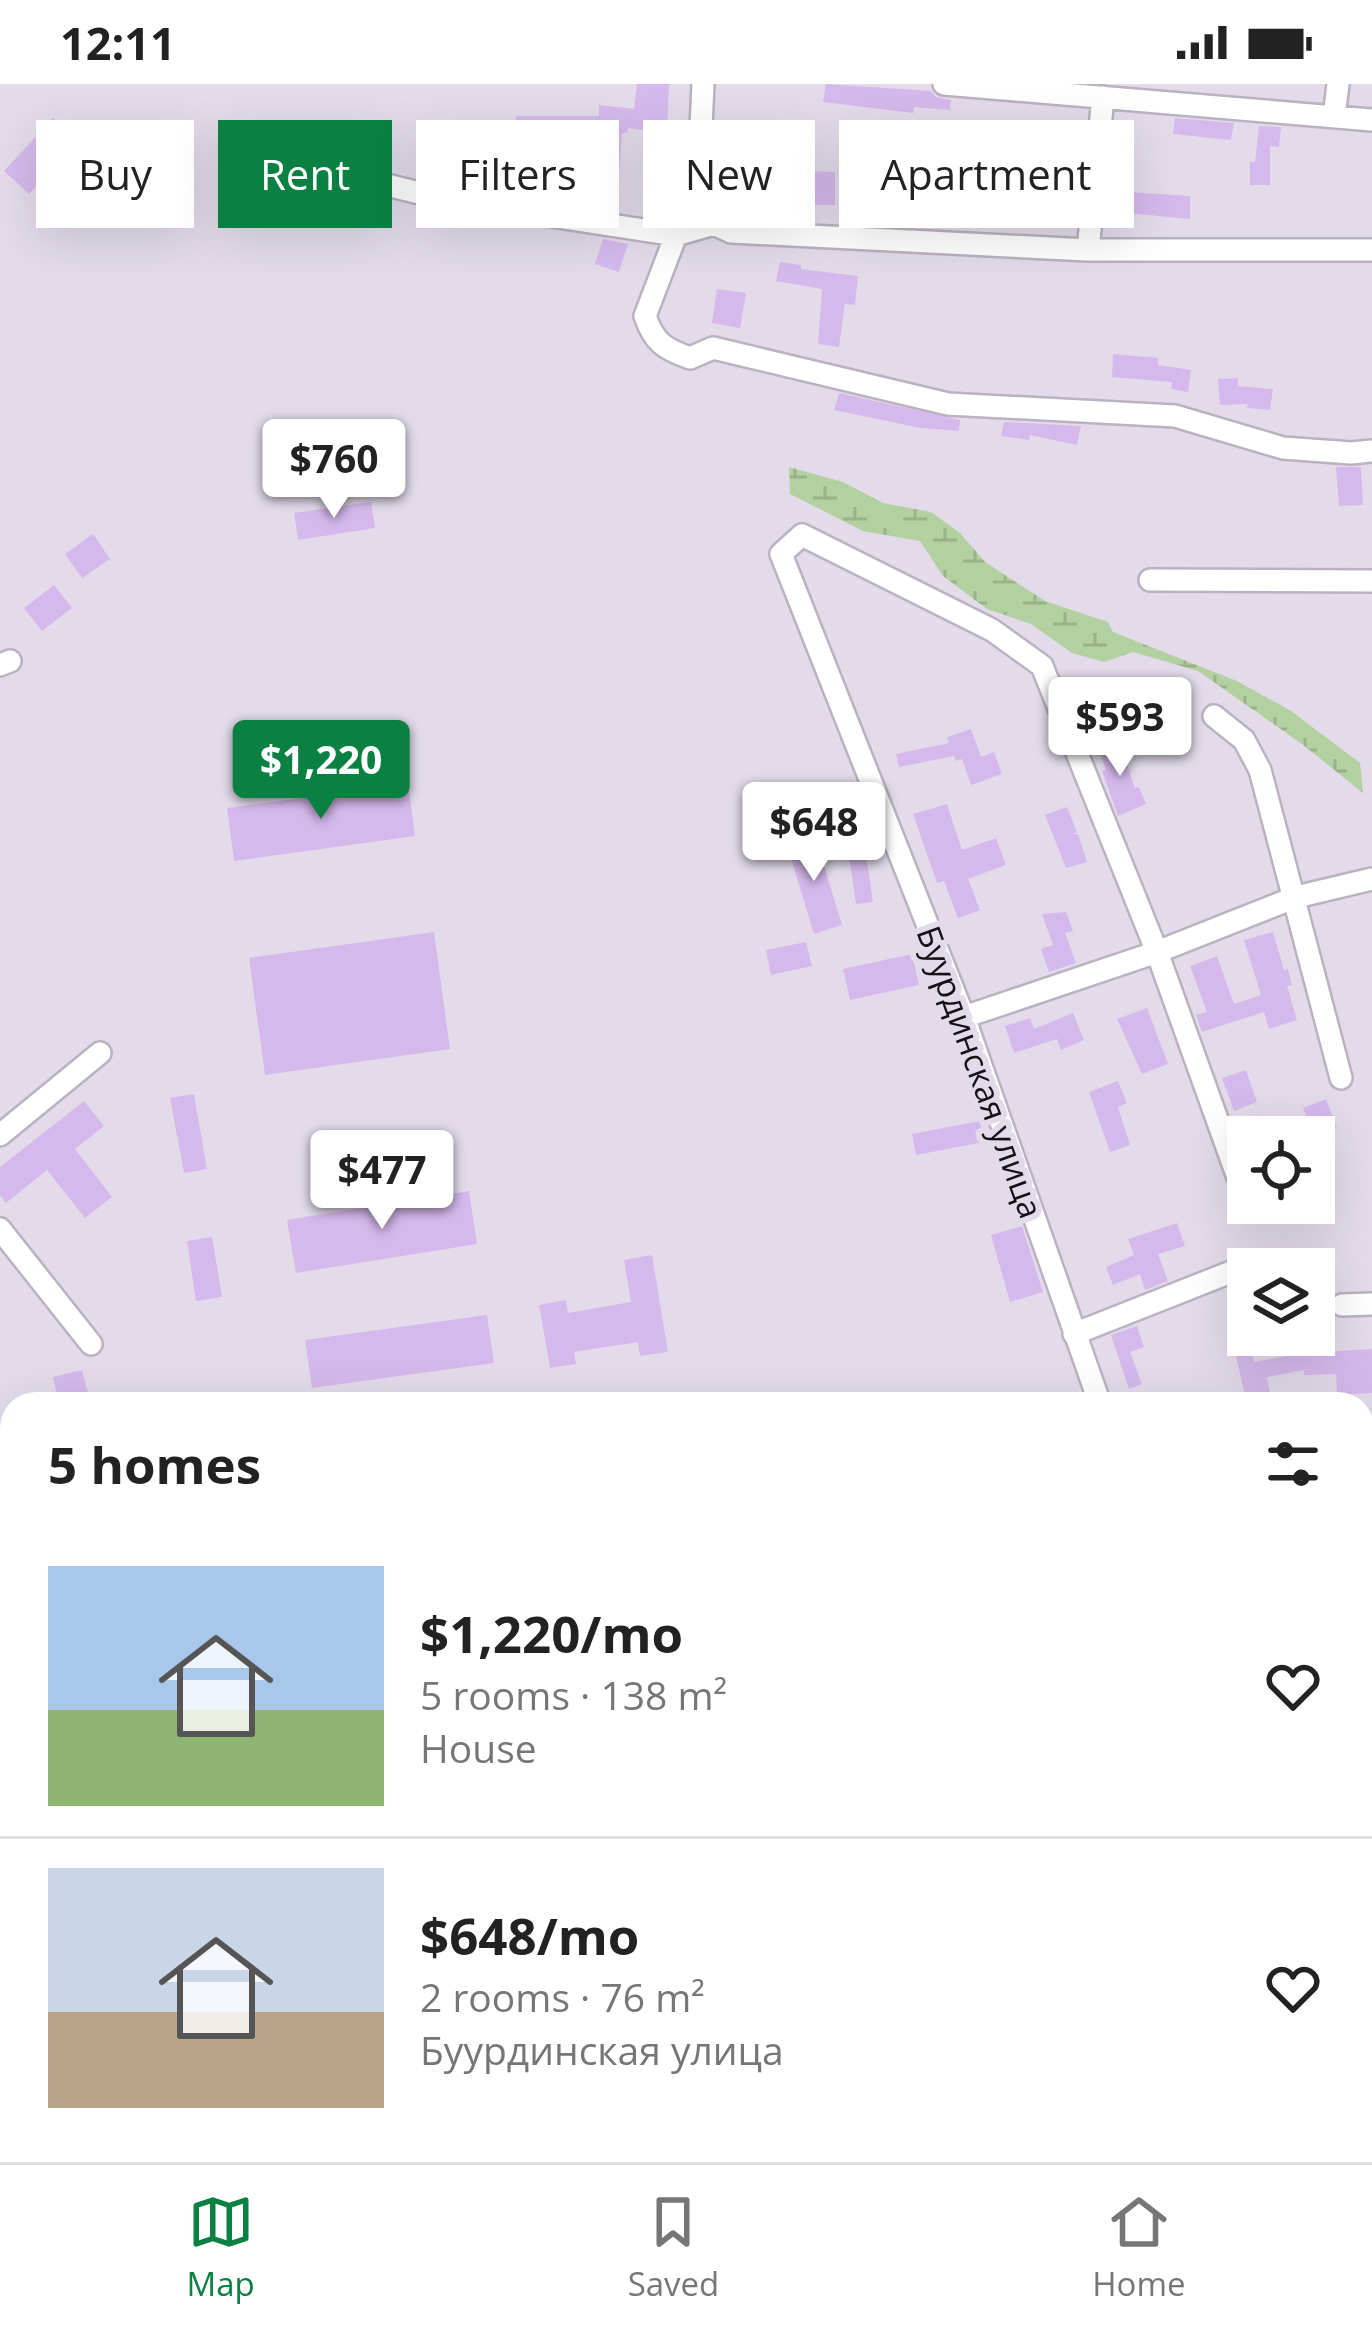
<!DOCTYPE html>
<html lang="en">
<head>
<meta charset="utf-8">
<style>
	:root { --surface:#fff; --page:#f6f6f6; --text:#222; --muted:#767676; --line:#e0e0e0; --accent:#0b8043 }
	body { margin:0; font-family:"Open Sans",sans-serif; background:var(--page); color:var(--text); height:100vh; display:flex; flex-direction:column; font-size:45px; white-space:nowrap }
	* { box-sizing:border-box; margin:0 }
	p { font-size:39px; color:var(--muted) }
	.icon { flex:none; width:66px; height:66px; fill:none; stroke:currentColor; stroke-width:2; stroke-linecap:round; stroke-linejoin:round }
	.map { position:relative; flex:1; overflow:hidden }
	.details { position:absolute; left:0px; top:1308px; width:1374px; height:771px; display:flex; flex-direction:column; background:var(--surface); border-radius:36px 36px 0 0; box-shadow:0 12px 48px #0002 }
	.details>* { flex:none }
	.banner { position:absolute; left:36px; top:36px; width:1302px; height:108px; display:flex; gap:24px }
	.controls { position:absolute; left:1227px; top:1032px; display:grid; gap:24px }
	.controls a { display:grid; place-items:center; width:108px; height:108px; border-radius:0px; background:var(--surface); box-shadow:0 12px 48px #0002; font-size:60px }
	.price { position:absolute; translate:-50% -102px; padding:0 27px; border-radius:12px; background:#fff; color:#222; font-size:39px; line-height:78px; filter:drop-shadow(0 3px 6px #0008) }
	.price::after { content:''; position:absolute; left:50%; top:72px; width:36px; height:27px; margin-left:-18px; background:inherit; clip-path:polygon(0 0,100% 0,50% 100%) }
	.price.current { background:var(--accent); color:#fff }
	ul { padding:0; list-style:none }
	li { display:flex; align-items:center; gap:36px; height:300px; padding:0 48px }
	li+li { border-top:3px solid var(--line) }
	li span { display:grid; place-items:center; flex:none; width:336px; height:240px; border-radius:0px; color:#555 }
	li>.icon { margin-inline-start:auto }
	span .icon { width:144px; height:144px; fill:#fffc; stroke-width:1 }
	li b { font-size:51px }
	h2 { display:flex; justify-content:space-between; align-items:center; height:144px; padding:0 48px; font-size:51px }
	.pill { padding:0 42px; border-radius:0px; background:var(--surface); box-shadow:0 12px 48px #0002; font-size:42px; line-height:108px }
	.pill.current { background:var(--accent); color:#fff }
	.status { display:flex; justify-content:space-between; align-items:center; height:84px; padding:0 60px; background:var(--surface); direction:ltr }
	.status svg { height:33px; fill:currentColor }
	.menu { display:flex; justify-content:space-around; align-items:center; height:168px; border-top:3px solid var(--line); background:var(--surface); font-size:33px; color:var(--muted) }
	.menu a { display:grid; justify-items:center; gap:6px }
	.menu .current { color:var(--accent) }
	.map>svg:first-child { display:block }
	.wetland { fill:url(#wetland-marsh) }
	.building { fill:#d6b9ec }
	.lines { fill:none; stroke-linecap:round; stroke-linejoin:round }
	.minor-casing { stroke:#bab2c0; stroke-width:26 }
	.minor { stroke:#fff; stroke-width:21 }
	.labels { text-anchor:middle; stroke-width:12; stroke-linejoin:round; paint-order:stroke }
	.street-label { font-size:33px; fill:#141116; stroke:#e3dbea }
</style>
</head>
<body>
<div class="status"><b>12:11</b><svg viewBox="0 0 49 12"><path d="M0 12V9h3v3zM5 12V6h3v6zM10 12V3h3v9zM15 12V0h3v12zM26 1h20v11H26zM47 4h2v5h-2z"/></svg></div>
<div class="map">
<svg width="1372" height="2078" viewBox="0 0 1372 2078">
	<defs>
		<pattern id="wetland-marsh" width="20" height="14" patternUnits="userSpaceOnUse" patternTransform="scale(3)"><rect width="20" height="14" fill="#b3d0a0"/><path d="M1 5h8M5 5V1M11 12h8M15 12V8" fill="none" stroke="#99b289"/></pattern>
	</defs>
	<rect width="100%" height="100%" fill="#e3dbea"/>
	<path class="wetland" d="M 789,383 L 843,398 L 883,419 L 931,428 L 960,449 L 985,478 L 1045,517 L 1108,538 L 1113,548 L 1237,597 L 1291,627 L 1360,679 L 1363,709 L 1302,660 L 1198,587 L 1133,568 L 1104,578 L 1072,569 L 1031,540 L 987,525 L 943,492 L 920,457 L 863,447 L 790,410 Z"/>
	<path class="building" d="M 637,0 L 669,0 L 667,50 L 682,52 L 678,74 L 651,70 L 654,48 L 628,44 L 627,49 L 622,49 L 618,101 L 569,98 L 568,105 L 533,99 L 535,85 L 570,81 L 591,85 L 594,49 L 516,48 L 516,32 L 599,32 L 599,21 L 634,25 Z
		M 826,0 L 931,7 L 936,13 L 951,16 L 950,26 L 914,23 L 913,29 L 823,18 Z
		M 53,34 L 78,57 L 29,110 L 4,87 Z
		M 1175,34 L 1234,39 L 1231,56 L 1173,50 Z
		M 1259,42 L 1281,43 L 1279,63 L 1270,62 L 1270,101 L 1250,101 L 1250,78 L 1255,78 Z
		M 424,46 L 448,49 L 445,79 L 421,76 Z
		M 741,52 L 773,57 L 770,77 L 763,76 L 756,122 L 732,118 Z
		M 809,87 L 835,88 L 835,121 L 809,121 Z
		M 915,94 L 949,98 L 1022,95 L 1022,124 L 948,121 L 947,126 L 878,123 L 879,96 L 914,98 Z
		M 1053,97 L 1079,99 L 1077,127 L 1051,125 Z
		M 1127,108 L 1190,112 L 1190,135 L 1126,129 Z
		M 603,155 L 628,160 L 619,188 L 595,180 Z
		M 780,178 L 801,181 L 801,185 L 858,192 L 855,221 L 845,220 L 839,263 L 818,260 L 822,205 L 776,197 Z
		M 717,205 L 746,209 L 740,244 L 712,239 Z
		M 1113,270 L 1158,274 L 1158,281 L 1191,286 L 1188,308 L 1171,305 L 1172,298 L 1112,293 Z
		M 1238,294 L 1238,302 L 1273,305 L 1270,326 L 1247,324 L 1248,320 L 1220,321 L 1218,295 Z
		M 839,309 L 960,336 L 959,347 L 921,344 L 834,326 Z
		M 1004,338 L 1081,342 L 1077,361 L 1030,351 L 1029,356 L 1001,352 Z
		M 1336,383 L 1361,383 L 1363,421 L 1339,422 Z
		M 371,418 L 375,444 L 298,456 L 294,429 Z
		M 93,450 L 110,475 L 82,494 L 65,470 Z
		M 54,501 L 72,524 L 42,547 L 24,524 Z
		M 971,645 L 981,673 L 994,668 L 1002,690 L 971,701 L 962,675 L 956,677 L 954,672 L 899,683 L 896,670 L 949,659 L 947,653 Z
		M 1118,655 L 1135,704 L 1139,703 L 1146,720 L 1118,732 L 1102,687 L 1106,686 L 1098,663 Z
		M 408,700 L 415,752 L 234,777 L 227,724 Z
		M 947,720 L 962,766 L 996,754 L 1006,781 L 968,795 L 980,826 L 958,834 L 944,797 L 937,799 L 913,730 Z
		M 1067,723 L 1077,748 L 1072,750 L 1078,750 L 1087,778 L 1066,784 L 1045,731 Z
		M 814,749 L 842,841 L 814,850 L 786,758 Z
		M 864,757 L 873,818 L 856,820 L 847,759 Z
		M 1066,828 L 1073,847 L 1065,849 L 1076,879 L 1049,888 L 1041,865 L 1053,861 L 1042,830 Z
		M 434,848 L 450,965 L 265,991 L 249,874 Z
		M 1273,848 L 1284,886 L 1288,885 L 1292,901 L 1287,902 L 1297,936 L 1269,945 L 1264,928 L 1202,948 L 1196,931 L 1207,928 L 1190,882 L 1217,872 L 1234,920 L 1261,911 L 1244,856 Z
		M 806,858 L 812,882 L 771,891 L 766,866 Z
		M 912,870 L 919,901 L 850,916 L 843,885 Z
		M 1147,924 L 1168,980 L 1142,990 L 1117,935 Z
		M 1073,929 L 1084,956 L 1061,966 L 1057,955 L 1014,969 L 1005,942 L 1030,934 L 1034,945 Z
		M 1246,986 L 1257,1018 L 1234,1027 L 1222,994 Z
		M 1118,997 L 1127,1019 L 1118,1023 L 1130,1061 L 1110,1068 L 1089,1008 Z
		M 194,1010 L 207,1085 L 184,1089 L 170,1014 Z
		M 1326,1015 L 1337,1044 L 1315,1053 L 1303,1024 Z
		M 84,1017 L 104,1042 L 75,1065 L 112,1113 L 85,1134 L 47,1086 L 6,1119 L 0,1111 L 0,1083 Z
		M 980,1037 L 984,1058 L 916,1071 L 912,1050 Z
		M 469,1107 L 477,1160 L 296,1189 L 287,1136 Z
		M 1177,1139 L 1185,1162 L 1158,1170 L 1168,1197 L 1145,1206 L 1140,1190 L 1113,1201 L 1106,1183 L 1134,1171 L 1128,1155 Z
		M 1022,1142 L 1043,1208 L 1010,1218 L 991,1151 Z
		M 212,1153 L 222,1213 L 196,1217 L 187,1157 Z
		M 652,1171 L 668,1268 L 640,1272 L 638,1258 L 574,1268 L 576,1280 L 550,1284 L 539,1221 L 566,1216 L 568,1229 L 631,1218 L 624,1176 Z
		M 487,1231 L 494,1279 L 312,1304 L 305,1256 Z
		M 1137,1242 L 1144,1263 L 1130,1268 L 1142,1300 L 1129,1305 L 1111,1251 Z
		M 1251,1265 L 1254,1278 L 1303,1269 L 1372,1265 L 1372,1309 L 1337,1311 L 1336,1290 L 1304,1291 L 1304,1286 L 1267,1293 L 1272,1320 L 1247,1320 L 1235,1268 Z
		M 82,1286 L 91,1320 L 59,1320 L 53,1293 Z"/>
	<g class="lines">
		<defs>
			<path id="minor" d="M 703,0 L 698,108 L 714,140
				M 944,0 L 1372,36
				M 1334,33 L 1338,0
				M 371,97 L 447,116 L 676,151 L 714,140 L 731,148 L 1088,166 L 1372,166
				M 447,116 L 472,73 L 563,68
				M 676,151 L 645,232 C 654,258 664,265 690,274 L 713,264 L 948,320 L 1175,332 L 1283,364 L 1351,369 L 1372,367
				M 1088,166 L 1103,13
				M 1150,496 L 1372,497
				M 0,581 L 10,577
				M 1214,632 L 1244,656 L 1260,686 L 1341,994
				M 964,933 L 1157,868 L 1296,813 L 1372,795
				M 0,1051 L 100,969
				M 0,1145 L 91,1260
				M 1342,1221 L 1372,1220
				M 1074,1250 L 1231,1188
				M 1100,1320 L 964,933 L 781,470 L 802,451 L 992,546 L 1042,582 L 1157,868 L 1246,1116
				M 1362,1395 L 1372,1393
				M 0,1511 L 12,1509
				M 0,1577 L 12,1579
				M 1362,1737 L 1372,1753
				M 0,1806 L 12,1807
				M 0,1931 L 12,1933
				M 0,1954 L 10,2078
				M 191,2074 L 195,2078
				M 616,2078 L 618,2067
				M 670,2078 L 672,2067
				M 816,2078 L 817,2067
				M 989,2078 L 991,2067"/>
		</defs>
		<use href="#minor" class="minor-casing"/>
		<use href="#minor" class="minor"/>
	</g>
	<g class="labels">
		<g class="street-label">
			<text transform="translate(980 988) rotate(70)" y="12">Буурдинская улица</text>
		</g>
	</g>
</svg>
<div class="controls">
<a><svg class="icon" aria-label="locate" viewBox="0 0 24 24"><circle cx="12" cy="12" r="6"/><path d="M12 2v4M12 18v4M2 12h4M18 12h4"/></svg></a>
<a><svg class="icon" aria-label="layers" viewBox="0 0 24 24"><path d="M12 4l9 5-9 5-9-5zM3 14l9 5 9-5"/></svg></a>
</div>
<b class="price" style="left:334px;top:437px">$760</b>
<b class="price" style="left:1120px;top:695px">$593</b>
<b class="price current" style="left:321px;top:738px">$1,220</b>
<b class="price" style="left:814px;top:800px">$648</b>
<b class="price" style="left:382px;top:1148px">$477</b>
<div class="banner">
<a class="pill">Buy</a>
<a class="pill current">Rent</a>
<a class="pill">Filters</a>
<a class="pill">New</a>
<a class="pill">Apartment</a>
</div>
<section class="details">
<h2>5 homes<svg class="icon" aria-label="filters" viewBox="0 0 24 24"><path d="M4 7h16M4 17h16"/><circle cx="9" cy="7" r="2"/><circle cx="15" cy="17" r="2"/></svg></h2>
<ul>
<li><span style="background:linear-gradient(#a9c7e8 60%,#8fb573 0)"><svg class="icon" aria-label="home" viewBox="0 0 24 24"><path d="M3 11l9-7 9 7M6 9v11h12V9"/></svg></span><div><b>$1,220/mo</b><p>5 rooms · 138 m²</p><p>House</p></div><svg class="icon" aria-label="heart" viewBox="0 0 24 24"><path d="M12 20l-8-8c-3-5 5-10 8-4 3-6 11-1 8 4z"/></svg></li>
<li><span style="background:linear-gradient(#c9d6e8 60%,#b9a48a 0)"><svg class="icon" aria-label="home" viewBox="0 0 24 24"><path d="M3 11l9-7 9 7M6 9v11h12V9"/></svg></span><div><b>$648/mo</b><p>2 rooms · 76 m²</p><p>Буурдинская улица</p></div><svg class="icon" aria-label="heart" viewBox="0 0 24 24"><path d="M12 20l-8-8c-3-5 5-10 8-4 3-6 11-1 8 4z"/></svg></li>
</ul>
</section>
</div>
<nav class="menu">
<a class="current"><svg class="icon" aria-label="map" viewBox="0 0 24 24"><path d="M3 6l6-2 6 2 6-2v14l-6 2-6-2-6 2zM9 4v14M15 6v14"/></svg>Map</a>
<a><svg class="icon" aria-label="saved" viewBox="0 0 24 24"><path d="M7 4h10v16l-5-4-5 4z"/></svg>Saved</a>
<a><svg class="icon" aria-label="home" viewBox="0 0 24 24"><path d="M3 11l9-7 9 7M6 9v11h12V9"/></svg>Home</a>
</nav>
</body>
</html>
